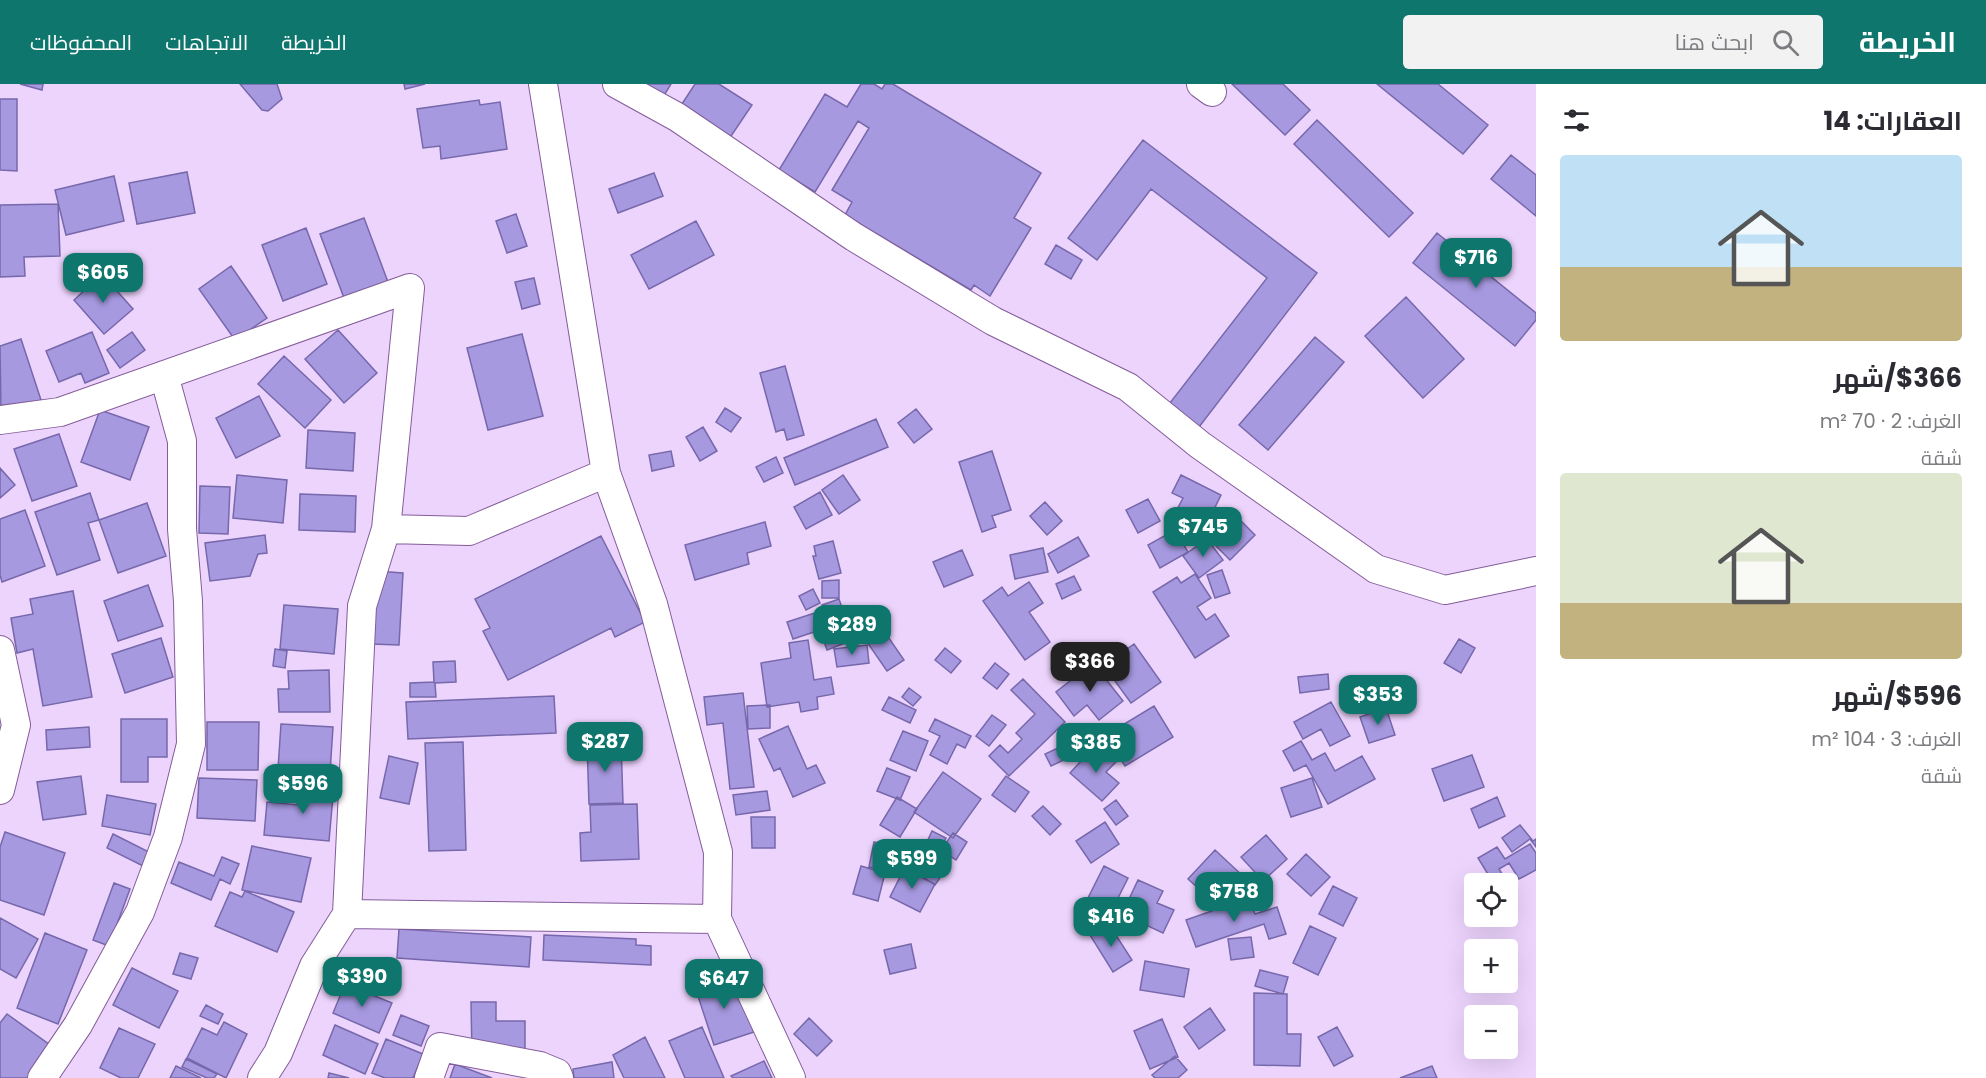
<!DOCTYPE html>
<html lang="ar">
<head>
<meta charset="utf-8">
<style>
	:root { --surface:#fff; --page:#f2f2f3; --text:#2b2b33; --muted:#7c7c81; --accent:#0f766e }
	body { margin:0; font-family:Poppins,Cairo,sans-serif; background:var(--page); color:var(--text); direction:rtl; height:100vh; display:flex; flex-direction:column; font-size:22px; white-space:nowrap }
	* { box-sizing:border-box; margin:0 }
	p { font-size:20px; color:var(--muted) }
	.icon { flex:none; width:33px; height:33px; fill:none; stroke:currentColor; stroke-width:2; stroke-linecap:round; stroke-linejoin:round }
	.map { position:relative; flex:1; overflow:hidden; direction:ltr }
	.side { display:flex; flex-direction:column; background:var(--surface); width:450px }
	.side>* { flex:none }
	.controls { position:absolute; left:1464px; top:789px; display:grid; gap:12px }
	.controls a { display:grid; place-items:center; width:54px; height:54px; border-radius:6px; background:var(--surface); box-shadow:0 6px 24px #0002; font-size:30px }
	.price { position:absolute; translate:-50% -51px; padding:0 14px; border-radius:12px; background:var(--accent); color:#fff; font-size:20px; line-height:39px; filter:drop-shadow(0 2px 3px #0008) }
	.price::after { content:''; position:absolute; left:50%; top:36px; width:18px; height:14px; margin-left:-9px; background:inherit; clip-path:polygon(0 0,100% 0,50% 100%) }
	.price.selected { background:#222; color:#fff }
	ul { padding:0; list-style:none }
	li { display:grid; align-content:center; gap:12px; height:318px; padding:0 24px }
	li span { display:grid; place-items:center; height:186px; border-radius:6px; color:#555 }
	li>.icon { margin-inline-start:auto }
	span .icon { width:108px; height:108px; fill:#fffc; stroke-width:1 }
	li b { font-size:26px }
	h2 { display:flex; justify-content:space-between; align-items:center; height:72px; padding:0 24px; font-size:26px }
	header { display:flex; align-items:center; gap:36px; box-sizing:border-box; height:84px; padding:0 30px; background:var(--accent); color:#fff }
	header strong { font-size:28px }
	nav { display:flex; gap:33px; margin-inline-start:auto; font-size:21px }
	.search { width:420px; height:54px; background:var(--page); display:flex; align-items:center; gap:15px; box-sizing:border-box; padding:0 21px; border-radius:6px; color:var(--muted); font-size:22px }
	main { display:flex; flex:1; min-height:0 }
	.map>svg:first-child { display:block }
	.building { fill:#a699e0; stroke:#7668ab; stroke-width:1.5 }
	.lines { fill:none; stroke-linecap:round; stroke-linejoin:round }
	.minor-casing { stroke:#835c99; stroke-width:30 }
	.minor { stroke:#fff; stroke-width:28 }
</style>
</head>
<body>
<header>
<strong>الخريطة</strong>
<div class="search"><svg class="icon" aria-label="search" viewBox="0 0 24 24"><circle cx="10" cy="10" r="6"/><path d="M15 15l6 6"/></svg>ابحث هنا</div>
<nav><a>الخريطة</a><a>الاتجاهات</a><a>المحفوظات</a></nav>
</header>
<main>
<section class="side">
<h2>العقارات: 14<svg class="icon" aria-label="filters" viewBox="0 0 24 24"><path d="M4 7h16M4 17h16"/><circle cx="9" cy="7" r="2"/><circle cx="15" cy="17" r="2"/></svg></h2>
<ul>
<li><span style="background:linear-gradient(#bfe0f5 60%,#c2b280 0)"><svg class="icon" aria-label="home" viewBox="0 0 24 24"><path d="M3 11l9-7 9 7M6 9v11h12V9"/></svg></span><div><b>$366/شهر</b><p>الغرف: 2 · 70 m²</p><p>شقة</p></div></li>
<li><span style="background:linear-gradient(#dfe7d0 70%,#c2b280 0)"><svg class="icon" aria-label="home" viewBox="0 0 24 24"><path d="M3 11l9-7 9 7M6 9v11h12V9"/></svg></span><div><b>$596/شهر</b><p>الغرف: 3 · 104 m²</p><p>شقة</p></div></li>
</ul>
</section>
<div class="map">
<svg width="1536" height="994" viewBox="0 0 1536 994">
	<rect width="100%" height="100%" fill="#edd4fd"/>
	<path class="building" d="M 20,0 L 43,0 L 42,6 Z
		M 240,0 L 277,0 L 282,15 L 268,27 L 262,26 Z
		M 404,0 L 425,0 L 405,5 Z
		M 630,0 L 671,0 L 660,18 Z
		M 695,0 L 719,0 L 752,21 L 725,61 L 676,29 Z
		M 861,0 L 874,0 L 882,5 L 885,0 L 893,0 L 1041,89 L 1014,134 L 1031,144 L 990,212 L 974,201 L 971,206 L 845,131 L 852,118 L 832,106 L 869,44 L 858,37 L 815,108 L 779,86 L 825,10 L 847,23 Z
		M 1232,0 L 1283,0 L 1310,26 L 1285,51 Z
		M 1377,0 L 1438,0 L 1488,41 L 1463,70 Z
		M 0,15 L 17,15 L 17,87 L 0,86 Z
		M 479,16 L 480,21 L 500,18 L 507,65 L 441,75 L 440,62 L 423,64 L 417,25 Z
		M 1317,36 L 1413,129 L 1389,153 L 1294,60 Z
		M 1143,56 L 1317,189 L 1196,347 L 1166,324 L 1267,194 L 1151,105 L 1097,176 L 1068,154 Z
		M 1511,71 L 1536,91 L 1536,132 L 1491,95 Z
		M 187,88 L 195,129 L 137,140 L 129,99 Z
		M 654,89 L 663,112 L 618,129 L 609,105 Z
		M 114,92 L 124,137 L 66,151 L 55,106 Z
		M 58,120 L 60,172 L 24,173 L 25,192 L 0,193 L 0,121 Z
		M 516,130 L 527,162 L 507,169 L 496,137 Z
		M 364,134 L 388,198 L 344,214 L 320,150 Z
		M 696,137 L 714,171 L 649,205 L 631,171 Z
		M 306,144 L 327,200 L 283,217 L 262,161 Z
		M 1437,149 L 1536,229 L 1536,236 L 1515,262 L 1413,179 Z
		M 1056,161 L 1082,176 L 1071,195 L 1045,180 Z
		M 231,182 L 267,234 L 235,256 L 199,205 Z
		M 102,190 L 133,225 L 104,250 L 74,216 Z
		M 534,194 L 540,220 L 522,225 L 515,198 Z
		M 1406,213 L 1464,275 L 1423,314 L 1365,252 Z
		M 338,246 L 377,289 L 344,319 L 305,275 Z
		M 92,248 L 109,289 L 85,299 L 81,289 L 59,298 L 46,267 Z
		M 132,248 L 145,266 L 120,284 L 107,266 Z
		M 522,250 L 543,332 L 488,346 L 467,264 Z
		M 1315,253 L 1344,278 L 1268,366 L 1239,341 Z
		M 21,255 L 41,316 L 1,329 L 0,262 Z
		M 284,272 L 331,316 L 305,344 L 258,300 Z
		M 785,282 L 804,351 L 787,356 L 784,345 L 776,348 L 760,289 Z
		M 259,312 L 280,352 L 236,374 L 216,334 Z
		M 725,324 L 741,334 L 731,348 L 716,338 Z
		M 916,325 L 932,345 L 914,359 L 898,339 Z
		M 100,326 L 149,343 L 130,396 L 81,378 Z
		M 876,335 L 888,363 L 795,401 L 784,374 Z
		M 703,343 L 717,367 L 700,377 L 686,353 Z
		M 308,346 L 355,349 L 353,387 L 306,384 Z
		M 59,350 L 77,402 L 32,417 L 14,365 Z
		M 671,367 L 674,382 L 652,387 L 649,371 Z
		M 992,367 L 1011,426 L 992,432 L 996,443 L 982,448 L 959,378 Z
		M 776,373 L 783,389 L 764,398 L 756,383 Z
		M 0,384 L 15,401 L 0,414 Z
		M 237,391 L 287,396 L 283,439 L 233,434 Z
		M 843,391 L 860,416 L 839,430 L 822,406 Z
		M 1181,391 L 1221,411 L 1203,448 L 1173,433 L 1183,414 L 1172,409 Z
		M 200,402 L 230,403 L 228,450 L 199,449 Z
		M 820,408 L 832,431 L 806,445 L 794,423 Z
		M 90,409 L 99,436 L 88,439 L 100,476 L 57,491 L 35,428 Z
		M 300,410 L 356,412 L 355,448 L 299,446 Z
		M 1148,415 L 1160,437 L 1138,449 L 1126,426 Z
		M 1045,418 L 1062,437 L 1047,451 L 1030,432 Z
		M 147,419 L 166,472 L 118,489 L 99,436 Z
		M 25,426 L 45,482 L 2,498 L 0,491 L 0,435 Z
		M 1236,432 L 1255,451 L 1230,476 L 1211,457 Z
		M 765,438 L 771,462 L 747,469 L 749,480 L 695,496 L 685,461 Z
		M 1175,446 L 1188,468 L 1160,484 L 1148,461 Z
		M 265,451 L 267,469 L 258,470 L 250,492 L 210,497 L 205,459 Z
		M 601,452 L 645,538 L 615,553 L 611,544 L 508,596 L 483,547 L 490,544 L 475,515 Z
		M 1078,453 L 1089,472 L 1058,489 L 1048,470 Z
		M 1207,455 L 1223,476 L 1199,494 L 1183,472 Z
		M 833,457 L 841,489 L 819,495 L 813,472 L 816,472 L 814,462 Z
		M 1043,464 L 1048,488 L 1015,495 L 1010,471 Z
		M 962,466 L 973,491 L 944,503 L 933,478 Z
		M 1222,486 L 1230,509 L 1215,514 L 1207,491 Z
		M 375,487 L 403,489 L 399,561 L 371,560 Z
		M 1195,490 L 1211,514 L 1197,523 L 1206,536 L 1215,530 L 1229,552 L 1195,574 L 1153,508 L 1177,493 L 1181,499 Z
		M 1074,492 L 1081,506 L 1062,515 L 1056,500 Z
		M 839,496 L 839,514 L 822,514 L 822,497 Z
		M 1029,498 L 1043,519 L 1029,528 L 1050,558 L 1025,576 L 983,517 L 1002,503 L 1008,512 Z
		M 148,501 L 163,542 L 118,557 L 104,517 Z
		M 813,505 L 820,519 L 806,526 L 799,512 Z
		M 73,507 L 92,613 L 43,622 L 33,565 L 17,569 L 11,534 L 33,530 L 30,515 Z
		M 839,515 L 853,556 L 827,566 L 820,546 L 793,555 L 787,538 L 824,526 L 822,521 Z
		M 284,521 L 338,525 L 334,570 L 280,565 Z
		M 884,547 L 904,576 L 887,587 L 867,558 Z
		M 161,554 L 173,593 L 125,609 L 112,570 Z
		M 1459,555 L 1475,564 L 1461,589 L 1444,579 Z
		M 808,556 L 814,596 L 831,593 L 834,610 L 817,613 L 818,625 L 801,628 L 799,618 L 767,623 L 761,579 L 791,574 L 789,559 Z
		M 1134,560 L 1161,598 L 1131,619 L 1104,582 Z
		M 867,561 L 869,579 L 837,583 L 834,565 Z
		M 945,564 L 961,577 L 951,589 L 935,576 Z
		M 275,565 L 287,567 L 285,584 L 273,582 Z
		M 455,577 L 456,598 L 435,599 L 436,613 L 410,613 L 410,599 L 434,598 L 433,578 Z
		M 995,579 L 1009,590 L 997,605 L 983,594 Z
		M 1093,579 L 1123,617 L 1099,636 L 1087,621 L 1074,632 L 1056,608 Z
		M 329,586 L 330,628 L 279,628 L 278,605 L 289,605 L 288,587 Z
		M 1328,590 L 1329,605 L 1300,609 L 1298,593 Z
		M 1023,595 L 1065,638 L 1009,692 L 989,672 L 1000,661 L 1008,669 L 1022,655 L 1016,649 L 1035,630 L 1011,606 Z
		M 909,604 L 921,613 L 913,622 L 902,613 Z
		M 743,609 L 754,703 L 730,705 L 723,639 L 707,641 L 704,613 Z
		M 554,612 L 556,649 L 408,655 L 406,618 Z
		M 889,613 L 916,626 L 910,639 L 882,626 Z
		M 1331,618 L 1350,652 L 1330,662 L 1321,645 L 1303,655 L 1294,638 Z
		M 770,621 L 770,644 L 748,645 L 747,622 Z
		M 1154,622 L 1173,653 L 1125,682 L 1106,651 Z
		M 1386,624 L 1395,651 L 1369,659 L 1360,633 Z
		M 992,631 L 1006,641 L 989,662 L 976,652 Z
		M 121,635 L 167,635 L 167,673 L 148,673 L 148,698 L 121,698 Z
		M 935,635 L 971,652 L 965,664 L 957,660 L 947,680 L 930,671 L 940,652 L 929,647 Z
		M 207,638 L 259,638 L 258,686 L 207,686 Z
		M 281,640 L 333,643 L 330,689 L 278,685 Z
		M 788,642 L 807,685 L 816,681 L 825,699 L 793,713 L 780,684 L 774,687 L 759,655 Z
		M 89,643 L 90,663 L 47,666 L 46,646 Z
		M 903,647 L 928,657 L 916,687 L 890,676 Z
		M 1075,656 L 1081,668 L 1051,682 L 1045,670 Z
		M 1301,657 L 1312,676 L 1325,669 L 1335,687 L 1362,672 L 1375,695 L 1328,720 L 1306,681 L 1294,687 L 1283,667 Z
		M 463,658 L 466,766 L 429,767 L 425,659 Z
		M 621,658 L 623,719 L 589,720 L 587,659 Z
		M 1092,665 L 1101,673 L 1105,668 L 1116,678 L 1106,688 L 1119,699 L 1102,717 L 1070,689 Z
		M 1472,671 L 1484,703 L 1444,717 L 1432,685 Z
		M 389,672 L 418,679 L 409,720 L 380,714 Z
		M 887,684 L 910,693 L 900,716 L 877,707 Z
		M 943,688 L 981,715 L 953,754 L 914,728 Z
		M 81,692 L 86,730 L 43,736 L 37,698 Z
		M 1006,692 L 1029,708 L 1015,728 L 992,711 Z
		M 199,694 L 257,696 L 255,737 L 197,734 Z
		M 1312,694 L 1322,723 L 1291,733 L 1281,704 Z
		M 301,698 L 334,701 L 329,757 L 264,751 L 267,718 L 299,721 Z
		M 767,707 L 770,726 L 736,731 L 733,711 Z
		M 107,711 L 156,720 L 150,751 L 102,742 Z
		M 897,713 L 917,725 L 900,753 L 880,741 Z
		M 1497,713 L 1505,732 L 1479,744 L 1471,725 Z
		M 1116,716 L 1128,732 L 1116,741 L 1104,725 Z
		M 637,720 L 639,775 L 581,777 L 580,749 L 591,748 L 590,721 Z
		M 1043,722 L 1061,740 L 1050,751 L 1032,732 Z
		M 751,733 L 775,733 L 775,764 L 752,764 Z
		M 1105,738 L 1119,760 L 1091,779 L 1076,757 Z
		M 1520,741 L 1533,757 L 1536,755 L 1536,763 L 1530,755 L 1512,768 L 1502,754 Z
		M 932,747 L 946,754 L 940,765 L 927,758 Z
		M 5,748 L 65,769 L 44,831 L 0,816 L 0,763 Z
		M 953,749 L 967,758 L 956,776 L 941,766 Z
		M 113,750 L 149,768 L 143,782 L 107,764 Z
		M 1266,751 L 1287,775 L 1263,797 L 1241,773 Z
		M 874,758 L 901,764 L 896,788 L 869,783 Z
		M 1530,760 L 1536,769 L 1536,786 L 1519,795 L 1509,779 L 1499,785 L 1509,801 L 1494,800 L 1478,774 L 1497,763 L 1505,775 Z
		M 252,762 L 311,774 L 301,818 L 242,806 Z
		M 1215,766 L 1245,794 L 1231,810 L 1220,800 L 1208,813 L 1188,795 Z
		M 1306,770 L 1330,793 L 1311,812 L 1287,790 Z
		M 921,772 L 944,788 L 935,801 L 912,785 Z
		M 222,773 L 239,780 L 230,800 L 220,795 L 211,816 L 171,799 L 179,778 L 214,792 Z
		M 861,782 L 885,789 L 878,817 L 853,810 Z
		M 1104,782 L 1128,794 L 1111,828 L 1087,816 Z
		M 904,785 L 935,800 L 920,828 L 890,813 Z
		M 1138,796 L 1163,807 L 1157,819 L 1174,826 L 1163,849 L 1122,830 Z
		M 114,799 L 130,805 L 109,862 L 93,856 Z
		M 1333,802 L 1357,814 L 1343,842 L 1319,830 Z
		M 245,807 L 294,828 L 277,868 L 215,842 L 230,808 L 242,813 Z
		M 1249,814 L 1255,830 L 1277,823 L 1286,850 L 1269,855 L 1264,840 L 1196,863 L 1186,836 Z
		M 0,834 L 38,855 L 16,894 L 0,885 Z
		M 1108,839 L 1132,876 L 1113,888 L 1090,851 Z
		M 1310,842 L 1336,854 L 1318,891 L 1293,879 Z
		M 399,845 L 531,853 L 529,883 L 397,874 Z
		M 45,849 L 87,866 L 58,940 L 17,924 Z
		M 544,851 L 636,855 L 636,861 L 651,862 L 651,881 L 543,876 Z
		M 1251,853 L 1254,873 L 1231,876 L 1228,855 Z
		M 911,860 L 916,884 L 890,890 L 884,866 Z
		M 180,869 L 198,874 L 191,895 L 173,890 Z
		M 1145,877 L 1189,885 L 1184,913 L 1140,906 Z
		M 132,884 L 178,907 L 159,944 L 113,921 Z
		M 1260,886 L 1288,893 L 1283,910 L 1255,902 Z
		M 735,890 L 754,948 L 714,961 L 695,903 Z
		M 345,900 L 392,919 L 379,949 L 333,929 Z
		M 1254,909 L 1287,910 L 1287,950 L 1301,950 L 1300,982 L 1254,981 Z
		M 471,918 L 496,918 L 496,937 L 525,937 L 525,971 L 472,971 Z
		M 206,921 L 223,930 L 218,940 L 200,932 Z
		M 1210,924 L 1225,946 L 1199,965 L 1184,943 Z
		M 7,930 L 57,966 L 36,994 L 0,994 L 0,939 Z
		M 401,931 L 429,942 L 421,962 L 393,951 Z
		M 809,934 L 832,957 L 817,972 L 794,950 Z
		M 1162,935 L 1178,973 L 1150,985 L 1134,947 Z
		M 224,938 L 247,950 L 226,994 L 187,974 L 202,944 L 217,951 Z
		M 335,941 L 378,960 L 365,990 L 323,971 Z
		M 702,943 L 724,994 L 685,994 L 669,957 Z
		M 1337,943 L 1353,972 L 1334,982 L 1318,953 Z
		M 119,944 L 155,960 L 138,994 L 121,994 L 100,984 Z
		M 645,953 L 665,994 L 624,994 L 613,971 Z
		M 386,955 L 423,970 L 413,994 L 385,994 L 372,989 Z
		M 1175,972 L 1187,986 L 1178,994 L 1155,994 L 1152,991 Z
		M 186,975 L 217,990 L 214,994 L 207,994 L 182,983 Z
		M 764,977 L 772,994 L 733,994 L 731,992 Z
		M 612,978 L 614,994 L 574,994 L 573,985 Z
		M 455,980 L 492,994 L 450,994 Z
		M 176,982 L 201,994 L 170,994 Z
		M 1432,982 L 1437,994 L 1400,994 Z
		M 329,989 L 349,994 L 328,994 Z"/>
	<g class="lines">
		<defs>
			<path id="minor" d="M 543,0 L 606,389 L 653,520 L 718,768 L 717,835 L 791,994
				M 617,0 L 677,33 L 854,153 L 993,237 L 1128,303 L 1200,361 L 1376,485 L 1445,506 L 1536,487
				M 1201,0 L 1212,8 L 1201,0
				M 0,336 L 60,328 L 410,204 L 386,445
				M 0,566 L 16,641 L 0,706
				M 347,830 L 362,522 L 386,445 L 469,447 L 606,389
				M 42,994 L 78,941 L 140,828 L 168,753 L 191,660 L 188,517 L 182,445 L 182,357 L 164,291
				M 262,994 L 278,969 L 314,882 L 347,830 L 717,835
				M 429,994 L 440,963 L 540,982 L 557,989 L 559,994"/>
		</defs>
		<use href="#minor" class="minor-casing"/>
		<use href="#minor" class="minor"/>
	</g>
</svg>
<div class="controls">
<a><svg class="icon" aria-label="locate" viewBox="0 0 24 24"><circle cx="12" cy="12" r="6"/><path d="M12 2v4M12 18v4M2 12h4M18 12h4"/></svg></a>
<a>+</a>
<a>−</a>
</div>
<b class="price" style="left:1476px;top:205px">$716</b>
<b class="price" style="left:103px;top:220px">$605</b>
<b class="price" style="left:1203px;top:474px">$745</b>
<b class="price" style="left:852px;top:572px">$289</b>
<b class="price selected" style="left:1090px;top:609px">$366</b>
<b class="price" style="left:1378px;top:642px">$353</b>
<b class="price" style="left:605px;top:689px">$287</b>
<b class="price" style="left:1096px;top:690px">$385</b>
<b class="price" style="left:303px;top:731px">$596</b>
<b class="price" style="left:912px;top:806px">$599</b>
<b class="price" style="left:1234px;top:839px">$758</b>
<b class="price" style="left:1111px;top:864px">$416</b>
<b class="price" style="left:362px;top:924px">$390</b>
<b class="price" style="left:724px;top:926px">$647</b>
</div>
</main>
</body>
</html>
